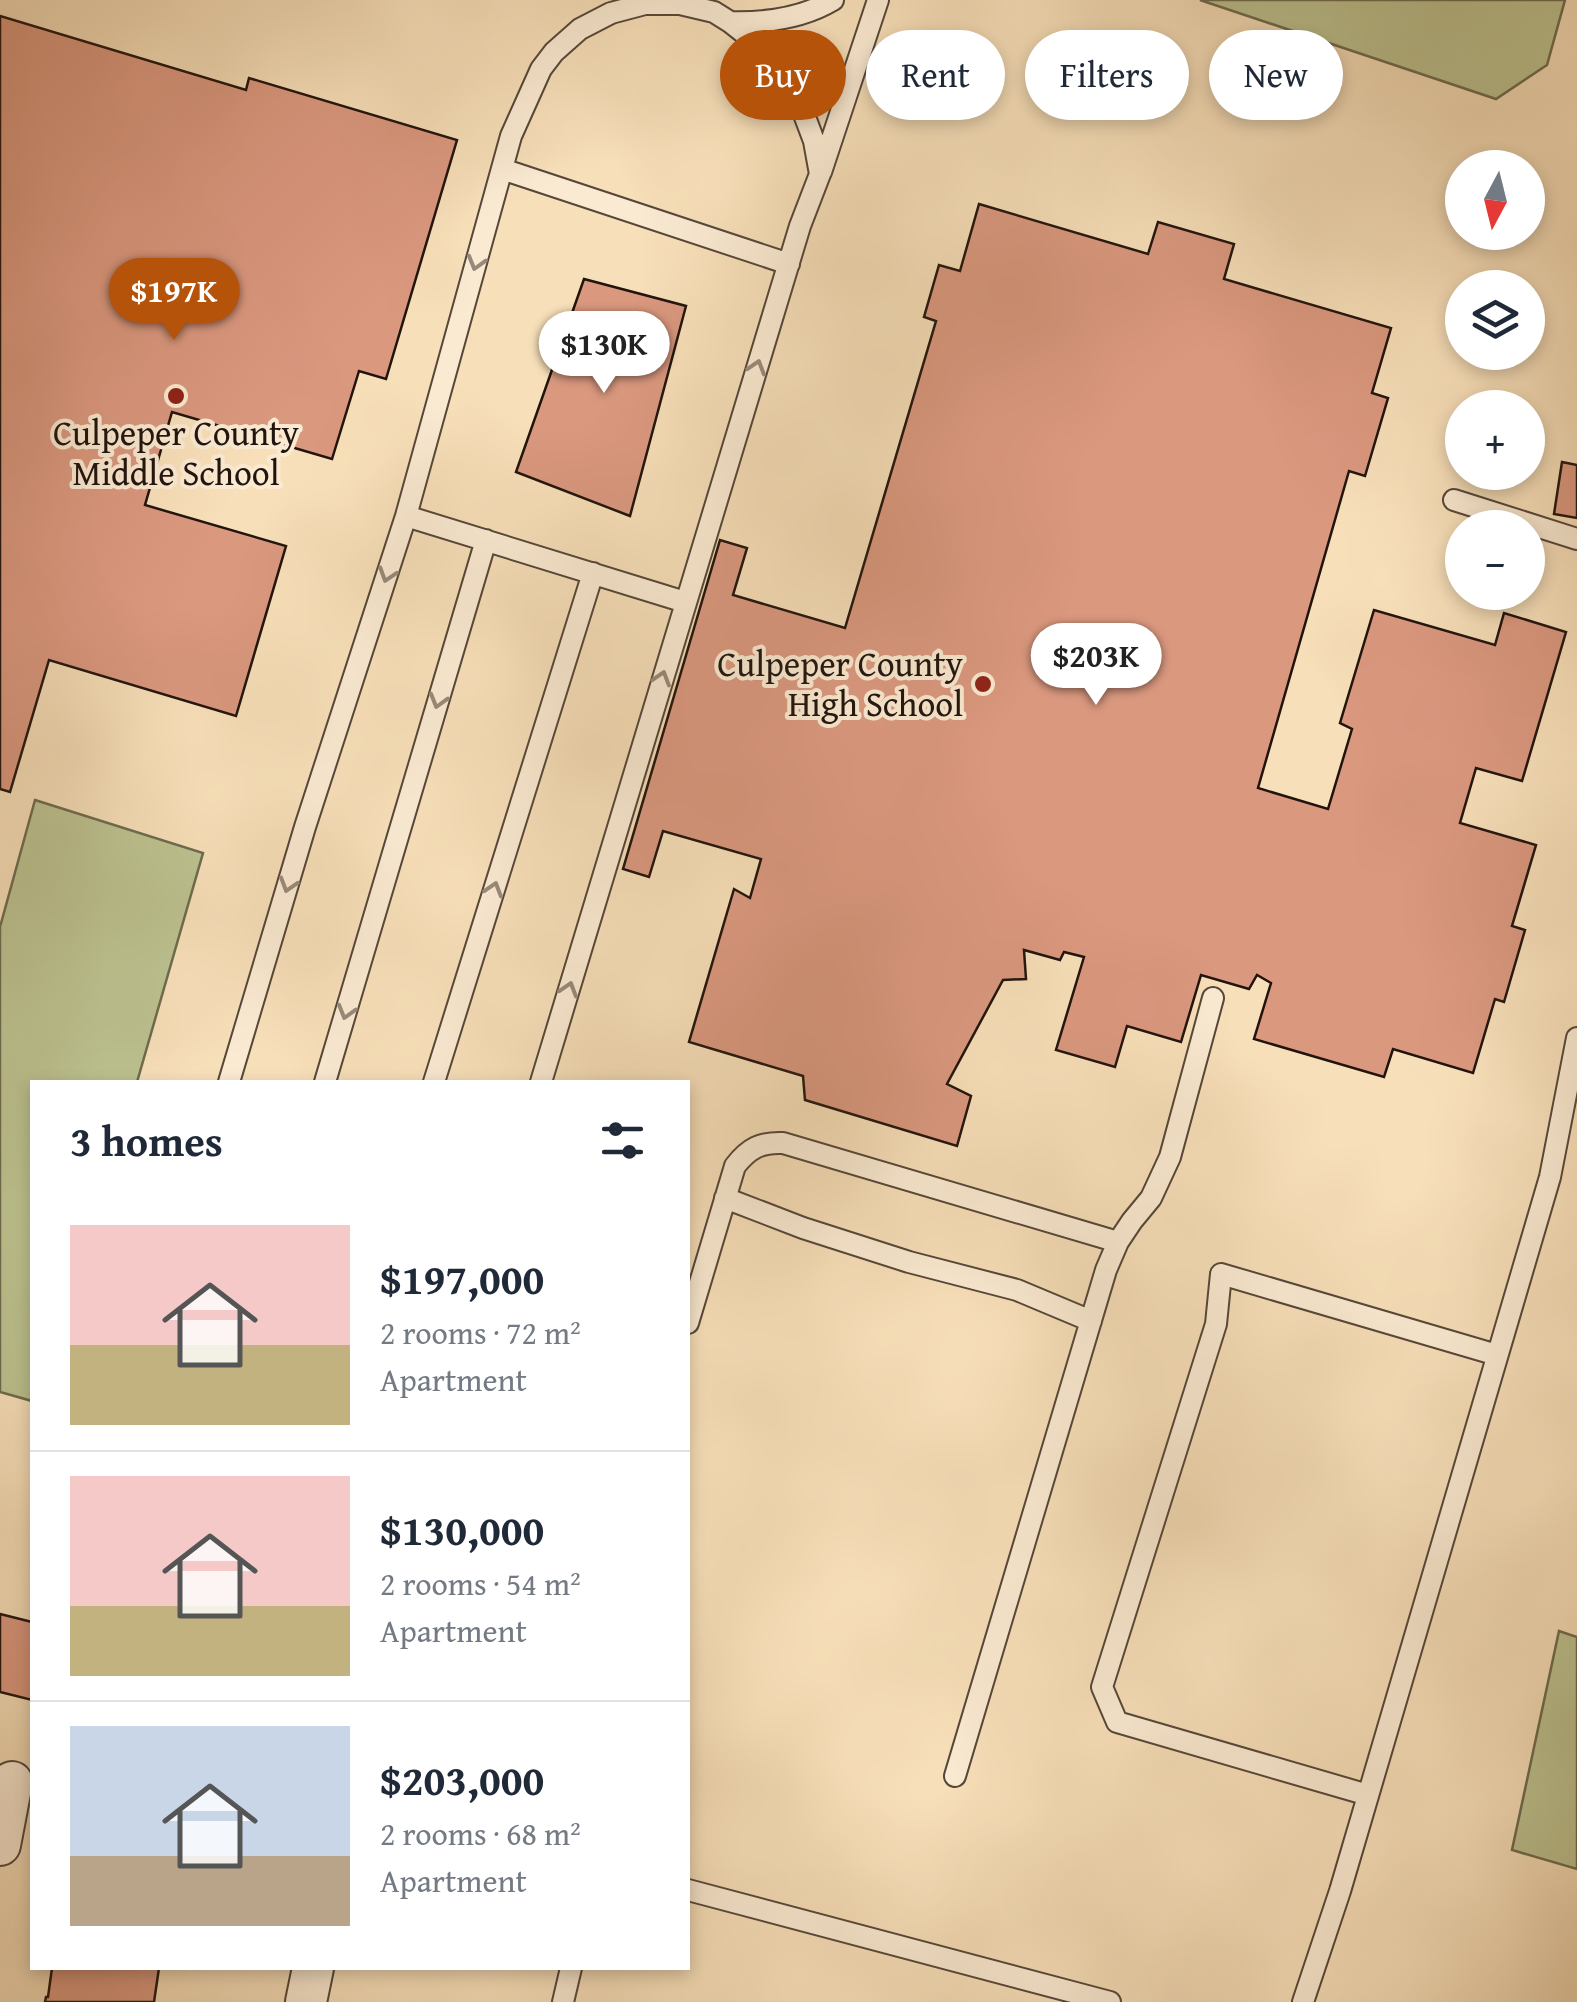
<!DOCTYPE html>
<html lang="en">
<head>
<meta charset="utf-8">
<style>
	:root { --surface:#fff; --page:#f2f2f3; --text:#1f2937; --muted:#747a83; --line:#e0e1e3; --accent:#b45309 }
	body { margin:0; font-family:"Gentium Book Plus",serif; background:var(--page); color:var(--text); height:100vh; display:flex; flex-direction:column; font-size:38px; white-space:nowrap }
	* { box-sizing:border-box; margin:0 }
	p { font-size:32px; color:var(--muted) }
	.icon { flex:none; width:55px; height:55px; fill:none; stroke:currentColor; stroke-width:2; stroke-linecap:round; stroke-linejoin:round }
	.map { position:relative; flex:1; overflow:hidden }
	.drawer { position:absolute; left:30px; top:1080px; width:660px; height:890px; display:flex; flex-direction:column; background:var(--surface); border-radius:0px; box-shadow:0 5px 15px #0003 }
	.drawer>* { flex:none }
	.banner { position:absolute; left:720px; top:30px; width:705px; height:90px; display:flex; gap:20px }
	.needle { width:65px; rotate:187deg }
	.controls { position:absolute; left:1445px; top:150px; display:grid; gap:20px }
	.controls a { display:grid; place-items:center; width:100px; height:100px; border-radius:50%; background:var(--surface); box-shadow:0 5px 15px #0003; font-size:50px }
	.price { position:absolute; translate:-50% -85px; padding:0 22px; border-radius:35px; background:#fff; color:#222; font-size:32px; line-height:65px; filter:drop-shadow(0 2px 5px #0008) }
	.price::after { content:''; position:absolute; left:50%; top:60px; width:30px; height:22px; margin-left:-15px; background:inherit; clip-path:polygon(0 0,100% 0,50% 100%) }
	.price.on { background:var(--accent); color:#fff }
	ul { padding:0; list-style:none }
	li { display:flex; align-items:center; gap:30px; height:250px; padding:0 40px }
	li+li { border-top:2px solid var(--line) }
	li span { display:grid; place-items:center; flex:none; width:280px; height:200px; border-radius:0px; color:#555 }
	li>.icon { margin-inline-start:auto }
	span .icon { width:120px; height:120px; fill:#fffc; stroke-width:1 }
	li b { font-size:42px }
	h2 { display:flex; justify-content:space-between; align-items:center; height:120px; padding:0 40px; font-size:42px }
	.chip { padding:0 35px; border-radius:45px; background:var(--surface); box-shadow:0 5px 15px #0003; font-size:35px; line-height:90px }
	.chip.on { background:var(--accent); color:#fff }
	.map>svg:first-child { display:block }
	.green { fill:#bcc290; stroke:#6e6b4f; stroke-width:2.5 }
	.building { fill:#da987f; stroke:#21140e; stroke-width:2.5 }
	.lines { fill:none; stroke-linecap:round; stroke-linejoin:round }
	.service-casing { stroke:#564739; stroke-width:24 }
	.minor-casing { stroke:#564739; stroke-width:44 }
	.service { stroke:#faead2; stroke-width:20 }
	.minor { stroke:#faead2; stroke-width:40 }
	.oneway { stroke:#988a7a }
	.poi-dot { fill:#8f2418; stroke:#faead2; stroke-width:4 }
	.labels { text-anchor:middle; stroke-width:8; stroke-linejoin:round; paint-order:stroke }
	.poi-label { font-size:35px; fill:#21140e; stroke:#faead2 }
</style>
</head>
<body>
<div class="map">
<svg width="1577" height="2002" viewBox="0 0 1577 2002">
	<rect width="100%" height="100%" fill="#f7dfb9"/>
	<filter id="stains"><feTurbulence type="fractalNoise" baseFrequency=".002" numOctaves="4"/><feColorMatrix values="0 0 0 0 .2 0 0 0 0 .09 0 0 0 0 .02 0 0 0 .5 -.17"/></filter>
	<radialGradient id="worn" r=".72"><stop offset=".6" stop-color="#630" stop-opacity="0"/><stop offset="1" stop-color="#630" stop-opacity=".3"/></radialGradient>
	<path class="green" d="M 1200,0 L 1565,0 L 1547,65 L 1496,99 Z
		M 35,800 L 203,853 L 137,1082 L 32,1082 L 32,1401 L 0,1392 L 0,927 Z
		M 1559,1631 L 1577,1637 L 1577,1869 L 1512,1850 Z"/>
	<path class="building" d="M 0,16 L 246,90 L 249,78 L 457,140 L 386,379 L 359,371 L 332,459 L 172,412 L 145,505 L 286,546 L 236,716 L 49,660 L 10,792 L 0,789 Z
		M 979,204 L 1148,254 L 1158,222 L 1234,244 L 1224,279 L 1391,328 L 1372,393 L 1388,398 L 1365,476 L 1349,471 L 1258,788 L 1328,809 L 1352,729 L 1340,723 L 1374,610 L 1495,645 L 1504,613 L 1566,632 L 1522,781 L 1476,768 L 1460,823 L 1536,845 L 1512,926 L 1525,930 L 1504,1002 L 1495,999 L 1473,1073 L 1393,1049 L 1384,1077 L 1254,1039 L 1271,983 L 1257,975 L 1249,989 L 1201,975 L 1181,1042 L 1127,1026 L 1115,1067 L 1056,1050 L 1084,957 L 1064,952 L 1060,960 L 1024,950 L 1026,979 L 1003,980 L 947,1084 L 971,1096 L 957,1146 L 805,1100 L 803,1076 L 689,1042 L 734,889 L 750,898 L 761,859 L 663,831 L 649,877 L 623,869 L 720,540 L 747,548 L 733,595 L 845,628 L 936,321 L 924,317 L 939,265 L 960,271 Z
		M 584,279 L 686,306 L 630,516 L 516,472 Z
		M 1562,462 L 1577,465 L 1577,518 L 1554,514 Z
		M 0,1614 L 32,1622 L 32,1700 L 0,1692 Z
		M 52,1968 L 159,1968 L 154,2002 L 45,2002 L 46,1997 L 48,1997 Z"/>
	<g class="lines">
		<defs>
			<path id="service" d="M 730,22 C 764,23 803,18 833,0
				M 502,169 L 789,264
				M 821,172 L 878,0
				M 1454,500 L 1577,539
				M 406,516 L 685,602
				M 229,1082 L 305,827 L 406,516 L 511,136 L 541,69 L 554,52 L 580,29 L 611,13 L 645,4 L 680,4 L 714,12 L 730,22 L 754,41 L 781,72 L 802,109 L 814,141 L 820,174 L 800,226 L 541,1082
				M 325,1082 L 486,540
				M 434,1082 L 593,573
				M 725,1198 L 803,1228 L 909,1262 L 1017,1290 L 1091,1321
				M 688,1323 L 735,1166 C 749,1148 761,1142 783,1143 L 1118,1242
				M 955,1776 L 1106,1270 L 1118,1242 L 1132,1221 L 1151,1198 L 1170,1157 L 1213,998
				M 1368,1795 L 1117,1722 L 1102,1687 L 1216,1324 L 1221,1274 L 1497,1355
				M 688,1890 L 1110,2002
				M 563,2002 L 571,1968
				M 1303,2002 L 1340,1891 L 1550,1177 L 1577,1038"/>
			<path id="minor" d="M 0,1845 L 12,1782
				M 306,2002 L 313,1968"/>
		</defs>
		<use href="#service" class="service-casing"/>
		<use href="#minor" class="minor-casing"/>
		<use href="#service" class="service"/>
		<use href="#minor" class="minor"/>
	</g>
	<defs><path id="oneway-chevron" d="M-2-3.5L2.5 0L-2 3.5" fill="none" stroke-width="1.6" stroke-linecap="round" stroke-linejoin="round" transform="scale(2.5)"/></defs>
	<g class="oneway">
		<use href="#oneway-chevron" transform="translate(476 263) rotate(106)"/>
		<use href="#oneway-chevron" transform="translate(757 367) rotate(-73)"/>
		<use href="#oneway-chevron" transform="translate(387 575) rotate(108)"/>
		<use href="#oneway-chevron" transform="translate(662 678) rotate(-73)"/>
		<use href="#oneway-chevron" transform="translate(438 701) rotate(106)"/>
		<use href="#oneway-chevron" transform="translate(288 885) rotate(107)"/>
		<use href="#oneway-chevron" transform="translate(494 889) rotate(-73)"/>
		<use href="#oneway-chevron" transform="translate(569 989) rotate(-73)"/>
		<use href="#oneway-chevron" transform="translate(346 1012) rotate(106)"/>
	</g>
	<g class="poi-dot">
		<circle cx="176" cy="396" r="10"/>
		<circle cx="983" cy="684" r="10"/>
	</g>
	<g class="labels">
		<g class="poi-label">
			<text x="176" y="445">Culpeper County<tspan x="176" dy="40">Middle School</tspan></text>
			<text x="963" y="676" text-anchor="end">Culpeper County<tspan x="963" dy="40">High School</tspan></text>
		</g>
	</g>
	<rect width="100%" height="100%" filter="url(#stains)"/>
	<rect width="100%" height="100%" fill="url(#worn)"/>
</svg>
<div class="controls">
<a><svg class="needle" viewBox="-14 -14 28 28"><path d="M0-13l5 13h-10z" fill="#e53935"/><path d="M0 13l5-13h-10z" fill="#747a83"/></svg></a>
<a><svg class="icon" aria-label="layers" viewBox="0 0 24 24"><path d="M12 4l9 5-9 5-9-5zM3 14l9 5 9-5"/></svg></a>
<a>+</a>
<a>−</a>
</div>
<b class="price on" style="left:174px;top:343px">$197K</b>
<b class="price" style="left:604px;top:396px">$130K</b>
<b class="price" style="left:1096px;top:708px">$203K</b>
<div class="banner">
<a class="chip on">Buy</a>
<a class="chip">Rent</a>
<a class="chip">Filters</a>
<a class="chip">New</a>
</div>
<section class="drawer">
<h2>3 homes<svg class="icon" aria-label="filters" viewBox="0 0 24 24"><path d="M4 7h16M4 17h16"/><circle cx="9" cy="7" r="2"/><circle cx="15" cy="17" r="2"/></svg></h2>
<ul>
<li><span style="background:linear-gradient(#f6c9c9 60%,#c2b280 0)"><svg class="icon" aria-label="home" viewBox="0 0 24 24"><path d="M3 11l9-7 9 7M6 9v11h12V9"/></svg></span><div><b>$197,000</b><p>2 rooms · 72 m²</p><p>Apartment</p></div></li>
<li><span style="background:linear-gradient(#f6c9c9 65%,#c2b280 0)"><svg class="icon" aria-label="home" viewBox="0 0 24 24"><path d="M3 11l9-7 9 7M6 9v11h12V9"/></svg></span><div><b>$130,000</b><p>2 rooms · 54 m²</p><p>Apartment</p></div></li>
<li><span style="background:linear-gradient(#c9d6e8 65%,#b9a48a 0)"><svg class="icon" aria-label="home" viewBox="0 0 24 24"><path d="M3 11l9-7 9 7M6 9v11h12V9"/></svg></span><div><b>$203,000</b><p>2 rooms · 68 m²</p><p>Apartment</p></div></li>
</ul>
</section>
</div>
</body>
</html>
